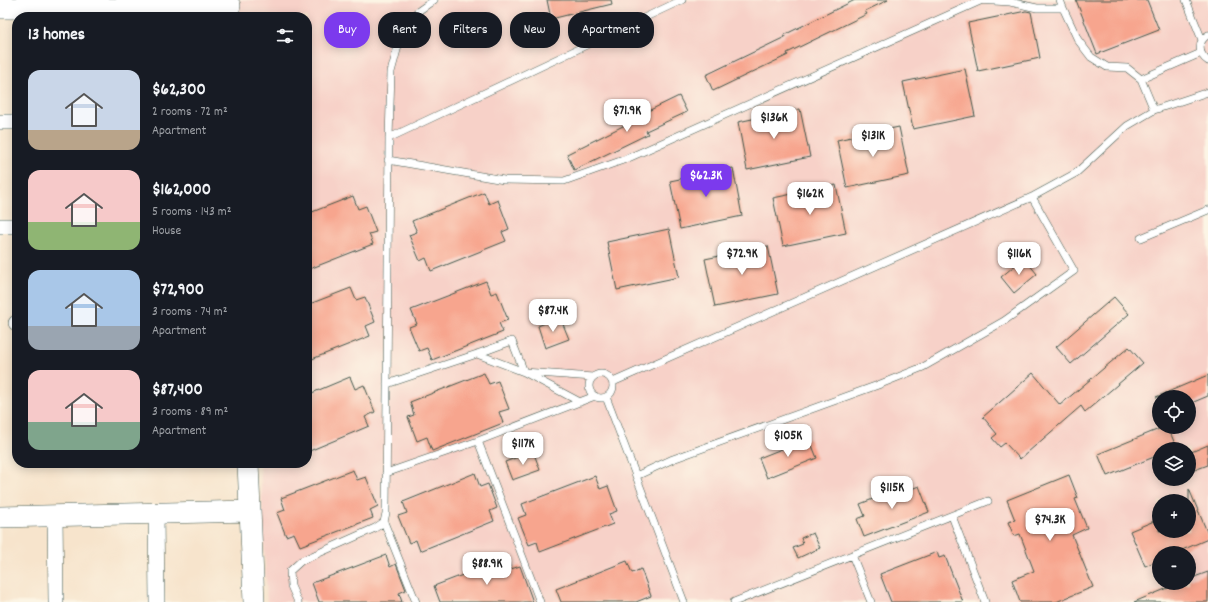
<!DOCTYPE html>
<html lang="en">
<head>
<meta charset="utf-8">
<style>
	:root { --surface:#171b24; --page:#242831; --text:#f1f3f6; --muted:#9ea1a6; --accent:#7c3aed }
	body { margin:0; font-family:Dekko,sans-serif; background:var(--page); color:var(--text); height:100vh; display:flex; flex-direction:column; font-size:15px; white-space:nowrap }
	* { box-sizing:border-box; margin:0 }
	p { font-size:13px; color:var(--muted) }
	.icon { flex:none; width:22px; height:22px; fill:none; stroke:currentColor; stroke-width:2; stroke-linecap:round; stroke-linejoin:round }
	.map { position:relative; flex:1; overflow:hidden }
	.panel { position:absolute; left:12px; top:12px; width:300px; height:456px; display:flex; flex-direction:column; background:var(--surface); border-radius:16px; box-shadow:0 2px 10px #0003 }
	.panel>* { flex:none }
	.top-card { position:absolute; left:324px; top:12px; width:380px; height:36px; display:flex; gap:8px }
	.buttons { position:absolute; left:1152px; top:390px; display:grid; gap:8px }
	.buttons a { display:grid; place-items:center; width:44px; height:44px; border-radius:50%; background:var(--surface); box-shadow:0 2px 10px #0003; font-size:20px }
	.price { position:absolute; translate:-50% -34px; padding:0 9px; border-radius:8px; background:#fff; color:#222; font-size:13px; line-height:26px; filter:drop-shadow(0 1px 2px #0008) }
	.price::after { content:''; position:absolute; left:50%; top:24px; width:12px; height:9px; margin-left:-6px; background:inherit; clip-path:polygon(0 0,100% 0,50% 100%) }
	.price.on { background:var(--accent); color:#fff }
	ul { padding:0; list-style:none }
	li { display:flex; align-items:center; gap:12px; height:100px; padding:0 16px }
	li span { display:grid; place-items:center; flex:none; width:112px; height:80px; border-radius:12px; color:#555 }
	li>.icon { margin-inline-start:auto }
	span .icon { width:48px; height:48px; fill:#fffc; stroke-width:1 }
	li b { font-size:17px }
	h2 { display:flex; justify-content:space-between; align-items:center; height:48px; padding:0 16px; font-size:17px }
	.chip { padding:0 14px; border-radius:16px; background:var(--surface); box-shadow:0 2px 10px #0003; font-size:14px; line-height:36px }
	.chip.on { background:var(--accent); color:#fff }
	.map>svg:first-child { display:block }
	.built { fill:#f7d1c8; fill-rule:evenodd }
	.building { fill:#f7a58e }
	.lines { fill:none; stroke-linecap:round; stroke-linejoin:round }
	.lane-casing { stroke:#3f564b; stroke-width:8 }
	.street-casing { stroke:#3f564b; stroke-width:16 }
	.secondary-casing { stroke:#3f564b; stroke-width:22 }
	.lane { stroke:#fff; stroke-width:7 }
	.street { stroke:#fff; stroke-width:15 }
	.secondary { stroke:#fff; stroke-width:21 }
</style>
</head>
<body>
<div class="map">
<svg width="1208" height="602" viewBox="0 0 1208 602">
	<rect width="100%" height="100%" fill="#fcf5e5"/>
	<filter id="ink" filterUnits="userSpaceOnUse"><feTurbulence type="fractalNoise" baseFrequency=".025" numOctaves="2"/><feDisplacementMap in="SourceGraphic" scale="8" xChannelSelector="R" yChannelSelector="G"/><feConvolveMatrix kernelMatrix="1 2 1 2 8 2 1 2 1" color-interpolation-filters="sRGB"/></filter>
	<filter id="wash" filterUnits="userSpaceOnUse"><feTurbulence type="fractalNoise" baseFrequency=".012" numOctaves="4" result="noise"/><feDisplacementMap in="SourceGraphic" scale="16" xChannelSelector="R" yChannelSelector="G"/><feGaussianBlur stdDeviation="0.9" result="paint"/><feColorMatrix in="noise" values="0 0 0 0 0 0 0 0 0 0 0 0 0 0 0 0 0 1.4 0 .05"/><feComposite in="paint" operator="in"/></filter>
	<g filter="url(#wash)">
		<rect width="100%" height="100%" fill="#f7e4cc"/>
		<path class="built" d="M 237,0 L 1208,0 L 1208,602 L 267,602 L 260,463 L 307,463 L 307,17 L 238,17 ZM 1159,397 L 1189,397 L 1189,427 L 1159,427 ZM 1159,449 L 1189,449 L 1189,479 L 1159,479 ZM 1159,501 L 1189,501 L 1189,531 L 1159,531 ZM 1159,553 L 1189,553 L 1189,583 L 1159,583 Z"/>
		<g id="blocks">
			<path class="building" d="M 547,0 L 611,0 L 612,4 L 551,19 Z
				M 855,0 L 888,0 L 865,11 L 867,14 L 787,53 L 788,55 L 713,91 L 706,75 L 785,37 L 784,35 Z
				M 1076,0 L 1147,0 L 1159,30 L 1097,54 Z
				M 1026,11 L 1031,12 L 1040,58 L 978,71 L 968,23 Z
				M 965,69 L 975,116 L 913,129 L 903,82 Z
				M 679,96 L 687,112 L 646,131 L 648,134 L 574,170 L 567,154 L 645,115 L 644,113 Z
				M 800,109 L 810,157 L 747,170 L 738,122 Z
				M 899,127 L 909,175 L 847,188 L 837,140 Z
				M 733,168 L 742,216 L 680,229 L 670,181 Z
				M 836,185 L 846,233 L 783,246 L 773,198 Z
				M 484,192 L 489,204 L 498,200 L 509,229 L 502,232 L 506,241 L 431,271 L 426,258 L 420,261 L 409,235 L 417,232 L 412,221 Z
				M 353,196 L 358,209 L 366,206 L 376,232 L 369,234 L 373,244 L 307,270 L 307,214 Z
				M 669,229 L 679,277 L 617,290 L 607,242 Z
				M 768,246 L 778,294 L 715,307 L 705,259 Z
				M 1024,258 L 1037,274 L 1014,293 L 1001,277 Z
				M 486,281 L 491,294 L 497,292 L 508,320 L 499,323 L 503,332 L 432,360 L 427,348 L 419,351 L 409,327 L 417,324 L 411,310 Z
				M 351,288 L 356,300 L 365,297 L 375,322 L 366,326 L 370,336 L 307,361 L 307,305 Z
				M 1114,297 L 1129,314 L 1071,364 L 1056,347 Z
				M 560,317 L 569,339 L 545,348 L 538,326 Z
				M 1129,347 L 1143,363 L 1085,412 L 1081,406 L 1020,459 L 1005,443 L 1000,447 L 992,438 L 997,434 L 983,417 L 1033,373 L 1060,405 Z
				M 484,373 L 489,384 L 498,381 L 509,409 L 499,412 L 503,423 L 432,451 L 427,437 L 417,441 L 408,417 L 414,415 L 410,402 Z
				M 1208,375 L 1208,396 L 1189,404 L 1189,397 L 1156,397 Z
				M 350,377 L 355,389 L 364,385 L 375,412 L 365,417 L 369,426 L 307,452 L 307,395 Z
				M 1164,427 L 1168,427 L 1177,449 L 1159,449 L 1159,455 L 1107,476 L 1098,454 Z
				M 809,438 L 817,458 L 767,478 L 759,458 Z
				M 1208,445 L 1208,465 L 1189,472 L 1189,453 Z
				M 533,451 L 540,470 L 512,480 L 505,462 Z
				M 353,470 L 357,480 L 366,477 L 378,506 L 370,510 L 373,518 L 300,546 L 294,533 L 286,536 L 277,513 L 285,510 L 281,498 Z
				M 475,473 L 480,487 L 488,484 L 497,508 L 490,511 L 494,521 L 420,551 L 416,540 L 409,543 L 398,516 L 407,513 L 403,502 Z
				M 1069,475 L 1078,498 L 1075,499 L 1087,528 L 1072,535 L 1093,587 L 1056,602 L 1020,602 L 1012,580 L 1034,571 L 1020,534 L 1014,536 L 1008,522 L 1015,520 L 1007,500 Z
				M 595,476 L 600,489 L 608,486 L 617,511 L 609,514 L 613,524 L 540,552 L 537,542 L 529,545 L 518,518 L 526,515 L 522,504 Z
				M 919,486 L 929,512 L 864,537 L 857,519 L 865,516 L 860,504 L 904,487 L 906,491 Z
				M 1189,489 L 1208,534 L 1208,539 L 1175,553 L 1159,553 L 1159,560 L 1145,566 L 1130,531 L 1159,519 L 1159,531 L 1189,531 Z
				M 813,533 L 820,548 L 798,558 L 793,548 L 803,544 L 801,538 Z
				M 937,552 L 939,558 L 945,556 L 963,602 L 891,602 L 880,574 Z
				M 386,555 L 390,567 L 396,564 L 406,590 L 399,593 L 402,602 L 319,602 L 312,583 Z
				M 507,558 L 511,569 L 520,566 L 533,602 L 440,602 L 434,586 Z
				M 627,561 L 632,573 L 641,569 L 651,596 L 636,602 L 561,602 L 556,589 Z
				M 1208,572 L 1208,602 L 1134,602 L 1180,583 L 1189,583 L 1189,579 Z"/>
		</g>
	</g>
	<g filter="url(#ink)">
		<use href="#blocks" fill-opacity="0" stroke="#3f564b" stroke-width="1"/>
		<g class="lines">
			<defs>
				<path id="lane" d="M 977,0 L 1010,2 L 1037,8 L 1063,8 L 1078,40 L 1091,57 L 1107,67 L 1127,68 L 1141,79 L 1154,110
					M 1060,0 L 1063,8
					M 1186,0 L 1202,40
					M 1208,35 C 1197,41 1198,54 1208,61
					M 1141,79 L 1201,53
					M 389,138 L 682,0
					M 388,160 L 504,180 L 564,181 L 626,159 L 980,1
					M 1141,238 L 1208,210
					M 477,354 L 524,372 L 580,402
					M589 386a12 12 0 1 1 24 0a12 12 0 1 1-24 0Z
					M 613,382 L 1032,197
					M 387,384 L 477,354 L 512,341 L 524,372 L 593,377
					M 606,397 L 684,602
					M 478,441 L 540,602
					M 386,473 L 478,441 L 595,396
					M 636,476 L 673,459 L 878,385 L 923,367 L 1004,321 L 1074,271 L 1032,197 L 1076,173 L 1127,126 L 1154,110 L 1208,92
					M 952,516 L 985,602
					M 852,555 L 871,602
					M 298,602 L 291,586 L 290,571 L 301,561 L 375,528 L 384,522
					M 416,602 L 384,522 L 386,513 L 389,138 L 391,72 L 400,39 L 417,12 L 434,0
					M 734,602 L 988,501"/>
				<path id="street" d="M 0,122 L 17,122
					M 0,226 L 17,226
					M 16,323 L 17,323
					M 156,513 L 157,602
					M 55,515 L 56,602"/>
				<path id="secondary" d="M 0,8 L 122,9 L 230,6
					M 248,463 L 254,602
					M 0,517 L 250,511"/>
			</defs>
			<use href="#lane" class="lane-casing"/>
			<use href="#street" class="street-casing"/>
			<use href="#secondary" class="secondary-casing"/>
			<use href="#lane" class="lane"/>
			<use href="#street" class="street"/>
			<use href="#secondary" class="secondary"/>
		</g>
	</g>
</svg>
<div class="buttons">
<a><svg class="icon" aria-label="locate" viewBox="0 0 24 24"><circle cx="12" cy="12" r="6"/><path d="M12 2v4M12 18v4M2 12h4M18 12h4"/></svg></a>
<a><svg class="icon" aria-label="layers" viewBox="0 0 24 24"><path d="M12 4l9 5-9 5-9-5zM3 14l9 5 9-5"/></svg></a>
<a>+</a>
<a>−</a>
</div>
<b class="price" style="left:627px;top:133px">$71.9K</b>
<b class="price" style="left:774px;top:140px">$136K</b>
<b class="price" style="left:873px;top:158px">$131K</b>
<b class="price on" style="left:706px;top:198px">$62.3K</b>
<b class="price" style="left:810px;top:216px">$162K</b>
<b class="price" style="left:742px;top:276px">$72.9K</b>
<b class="price" style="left:1019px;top:276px">$116K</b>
<b class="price" style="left:553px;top:333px">$87.4K</b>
<b class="price" style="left:788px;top:458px">$105K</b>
<b class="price" style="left:523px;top:466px">$117K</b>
<b class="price" style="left:892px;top:510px">$115K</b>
<b class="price" style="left:1050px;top:542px">$74.3K</b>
<b class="price" style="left:487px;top:586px">$88.9K</b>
<div class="top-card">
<a class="chip on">Buy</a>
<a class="chip">Rent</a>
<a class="chip">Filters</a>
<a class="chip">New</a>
<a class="chip">Apartment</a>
</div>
<section class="panel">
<h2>13 homes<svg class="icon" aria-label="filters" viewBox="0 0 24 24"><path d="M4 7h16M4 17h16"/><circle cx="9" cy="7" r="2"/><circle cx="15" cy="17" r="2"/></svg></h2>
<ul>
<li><span style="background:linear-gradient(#c9d6e8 75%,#b9a48a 0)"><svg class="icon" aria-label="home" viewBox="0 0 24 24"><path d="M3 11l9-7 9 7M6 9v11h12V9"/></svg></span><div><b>$62,300</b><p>2 rooms · 72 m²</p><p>Apartment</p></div></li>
<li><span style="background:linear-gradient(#f6c9c9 65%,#8fb573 0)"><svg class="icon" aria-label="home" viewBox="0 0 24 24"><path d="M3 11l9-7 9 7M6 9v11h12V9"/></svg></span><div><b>$162,000</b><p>5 rooms · 143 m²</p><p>House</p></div></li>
<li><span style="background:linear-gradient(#a9c7e8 70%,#9aa5b1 0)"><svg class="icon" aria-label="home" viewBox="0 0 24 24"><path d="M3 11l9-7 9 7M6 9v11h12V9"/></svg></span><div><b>$72,900</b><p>3 rooms · 74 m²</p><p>Apartment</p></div></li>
<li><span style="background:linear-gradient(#f6c9c9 65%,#7fa58c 0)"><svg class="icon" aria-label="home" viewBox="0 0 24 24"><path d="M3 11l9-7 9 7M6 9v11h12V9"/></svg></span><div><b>$87,400</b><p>3 rooms · 89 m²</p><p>Apartment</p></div></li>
</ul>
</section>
</div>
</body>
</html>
